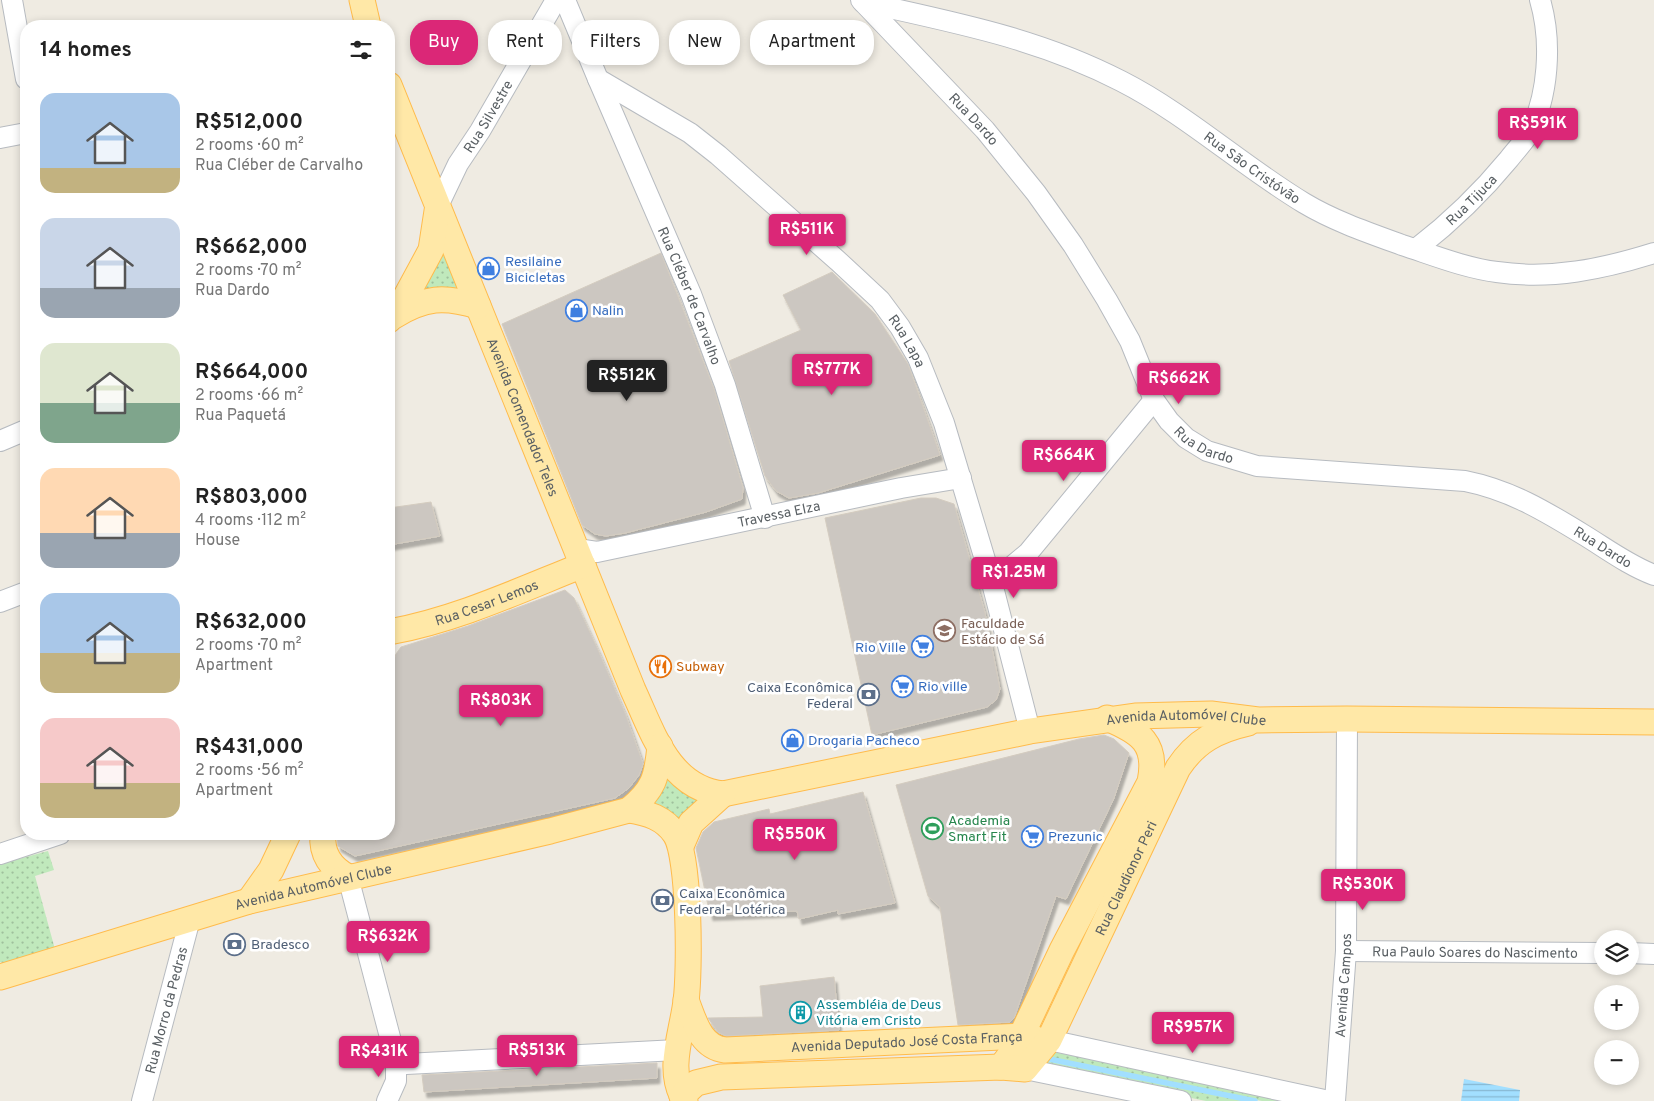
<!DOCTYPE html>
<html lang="en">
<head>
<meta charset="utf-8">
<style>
	:root { --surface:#fff; --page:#f2f2f2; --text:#222; --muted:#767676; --accent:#db2777 }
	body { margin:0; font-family:Overpass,sans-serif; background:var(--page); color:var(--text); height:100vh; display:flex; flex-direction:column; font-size:19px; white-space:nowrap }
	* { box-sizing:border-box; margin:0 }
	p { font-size:16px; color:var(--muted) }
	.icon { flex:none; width:28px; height:28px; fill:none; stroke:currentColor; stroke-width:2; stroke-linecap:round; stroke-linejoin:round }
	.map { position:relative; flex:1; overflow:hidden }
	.drawer { position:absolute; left:20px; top:20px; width:375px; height:820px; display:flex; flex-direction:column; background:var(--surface); border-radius:20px; box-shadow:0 2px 8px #0003 }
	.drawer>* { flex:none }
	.hud { position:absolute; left:410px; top:20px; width:475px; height:45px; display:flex; gap:10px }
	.tools { position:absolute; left:1594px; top:930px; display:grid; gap:10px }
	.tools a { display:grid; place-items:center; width:45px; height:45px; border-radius:50%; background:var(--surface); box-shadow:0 2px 8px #0003; font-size:25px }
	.price { position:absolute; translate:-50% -42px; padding:0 11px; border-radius:5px; background:var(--accent); color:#fff; font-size:16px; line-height:32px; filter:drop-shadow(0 1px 2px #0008) }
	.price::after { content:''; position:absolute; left:50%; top:30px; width:15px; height:11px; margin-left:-8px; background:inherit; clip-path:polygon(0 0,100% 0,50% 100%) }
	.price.active { background:#222; color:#fff }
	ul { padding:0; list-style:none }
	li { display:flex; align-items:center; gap:15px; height:125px; padding:0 20px }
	li span { display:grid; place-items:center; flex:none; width:140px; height:100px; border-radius:15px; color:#555 }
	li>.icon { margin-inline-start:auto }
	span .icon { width:60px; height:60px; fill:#fffc; stroke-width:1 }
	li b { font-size:21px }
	h2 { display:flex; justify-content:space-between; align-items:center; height:60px; padding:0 20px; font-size:21px }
	.chip { padding:0 18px; border-radius:20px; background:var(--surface); box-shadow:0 2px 8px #0003; font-size:18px; line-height:45px }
	.chip.active { background:var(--accent); color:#fff }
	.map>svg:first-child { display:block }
	.grass { fill:url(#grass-dots) }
	.water { fill:url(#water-rules) }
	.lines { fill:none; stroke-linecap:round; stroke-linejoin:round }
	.stream { stroke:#a2dfff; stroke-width:5.5 }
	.building { fill:#ccc7c1; stroke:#d4ccc0; filter:url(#shadow) }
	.minor-casing { stroke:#b7bbc0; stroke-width:22 }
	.major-casing { stroke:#ffbb4b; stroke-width:27 }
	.minor { stroke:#fff; stroke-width:20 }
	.major { stroke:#ffe8a7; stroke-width:25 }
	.labels { text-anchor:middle; stroke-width:5; stroke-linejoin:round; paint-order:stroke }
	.street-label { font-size:14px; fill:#5a6064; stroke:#fff }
	.shop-label { font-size:14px; fill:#366cbe; stroke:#fff; text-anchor:start }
	.education-label { font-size:14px; fill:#785e54; stroke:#fff; text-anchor:start }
	.food-label { font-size:14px; fill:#c56008; stroke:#fff; text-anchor:start }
	.service-label { font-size:14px; fill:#4e5e75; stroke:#fff; text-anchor:start }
	.leisure-label { font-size:14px; fill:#27864d; stroke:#fff; text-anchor:start }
	.culture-label { font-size:14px; fill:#0d838f; stroke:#fff; text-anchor:start }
</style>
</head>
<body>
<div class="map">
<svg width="1654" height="1101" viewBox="0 0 1654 1101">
	<defs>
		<pattern id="grass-dots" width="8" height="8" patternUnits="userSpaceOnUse" patternTransform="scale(1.25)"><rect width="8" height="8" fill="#c0e9bc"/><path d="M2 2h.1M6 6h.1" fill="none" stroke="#9fc09c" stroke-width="1.8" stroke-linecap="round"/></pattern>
		<pattern id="water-rules" width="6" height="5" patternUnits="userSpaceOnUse" patternTransform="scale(1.25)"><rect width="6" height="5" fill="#a2dfff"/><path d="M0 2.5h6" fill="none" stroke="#87b8d2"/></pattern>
		<filter id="shadow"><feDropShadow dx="3" dy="5.5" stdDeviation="1" flood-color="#0004"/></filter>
	</defs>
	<rect width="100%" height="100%" fill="#efebe2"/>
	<path class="grass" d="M 439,243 L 461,293 L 412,299 Z
		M 663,770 L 707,794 L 683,829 L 664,808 L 646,802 Z
		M 48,851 L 54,870 L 35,876 L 56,953 L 3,963 L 0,962 L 0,864 Z
		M 1043,1050 L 1310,1101 L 1262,1101 L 1041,1057 Z
		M 1041,1060 L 1250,1101 L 1206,1101 L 1040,1067 Z"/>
	<path class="water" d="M 1464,1079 L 1520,1090 L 1519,1101 L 1461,1101 Z"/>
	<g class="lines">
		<path class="stream" d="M 1044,1058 L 1255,1101"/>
	</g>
	<path class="building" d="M 661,253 L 714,389 L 743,488 L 742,499 L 706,512 L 625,533 L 606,536 L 595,534 L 582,525 L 502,324 Z
		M 832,272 L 875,314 L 908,364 L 940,455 L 818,493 L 789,498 L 776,491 L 765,476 L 729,361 L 801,330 L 783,295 Z
		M 921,498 L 936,498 L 954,504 L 985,613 L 1000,689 L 996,700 L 987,707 L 872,735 L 825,518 Z
		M 431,502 L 440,536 L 389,545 L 389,508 Z
		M 565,590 L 574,598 L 598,650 L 625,713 L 643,764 L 639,775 L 629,788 L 615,798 L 355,856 L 338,846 L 337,834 L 389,834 L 389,674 L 396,654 L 401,647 L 468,626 Z
		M 1104,735 L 1114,739 L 1129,753 L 1114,798 L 1066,899 L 1056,896 L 1014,1018 L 1010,1022 L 958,1025 L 940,907 L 928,896 L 896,785 L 1079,739 Z
		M 863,792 L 895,903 L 838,914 L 838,910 L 799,919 L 797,911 L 710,915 L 696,848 L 703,832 L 714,822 L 769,809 L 770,814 Z
		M 834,977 L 839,1030 L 726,1036 L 718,1032 L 708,1018 L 763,1017 L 760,986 Z
		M 657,1063 L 657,1078 L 424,1092 L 422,1075 Z"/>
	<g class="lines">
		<defs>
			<g id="minor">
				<path d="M 12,0 L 26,79"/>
				<path id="s1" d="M 565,0 L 598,79 L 691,294 L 725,385 L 765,518"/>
				<path id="s2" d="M 861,0 L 985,130 L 1036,193 L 1073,245 L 1107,300 L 1130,341 L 1154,400 L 1169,421 L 1186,438 L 1207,451 L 1257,466 L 1465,481 C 1510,490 1545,511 1584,535 C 1607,549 1628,565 1654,575"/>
				<path id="s3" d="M 863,2 C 952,22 1038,38 1121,81 C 1186,114 1241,165 1304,203 C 1334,221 1369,233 1402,245 C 1433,255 1465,268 1497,272 C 1551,280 1603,269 1654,253"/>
				<path id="s4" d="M 598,79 L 690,133 L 718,155 L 838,261 L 880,300 L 900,327 L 918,358 L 944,423 L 992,583 L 1030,731"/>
				<path d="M 0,138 L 26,133"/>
				<path id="s5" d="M 437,208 L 458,164 L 480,131 L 556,0"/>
				<path id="s6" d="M 1416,249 C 1451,222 1481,193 1509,159 C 1515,151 1523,143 1528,135 C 1549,97 1552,41 1540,0"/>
				<path d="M 0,441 L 26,430"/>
				<path id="s7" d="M 577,549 L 597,552 L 901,488 L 961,478"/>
				<path d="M 992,583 L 1028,553 L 1154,400"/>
				<path d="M 0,602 L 26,592"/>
				<path d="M 0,854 L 60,834"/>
				<path d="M 348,877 L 396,1060 L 396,1081 L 387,1101"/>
				<path id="s8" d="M 1346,951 L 1602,953"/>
				<path d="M 1630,953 L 1654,954"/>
				<path d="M 1049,1040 L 1329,1101"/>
				<path d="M 396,1060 L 406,1064 L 677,1050"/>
				<path d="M 1025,1069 L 1181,1101"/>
				<path id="s9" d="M 142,1101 L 190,919"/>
				<path id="s10" d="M 1335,1101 L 1346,951 L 1347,719"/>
			</g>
			<g id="major">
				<path d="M 362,0 L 368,26"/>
				<path id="s11" d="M 389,85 L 633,690 C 653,733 669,788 723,794 L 1030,731 L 1135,716 L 1211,714 L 1258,720 L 1347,719 L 1654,722"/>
				<path d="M 394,316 C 425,297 444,296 478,306"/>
				<path d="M 389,320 L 404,300 L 431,250 L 437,211"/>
				<path id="s12" d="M 389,632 C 456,620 520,590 583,565"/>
				<path d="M 629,810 C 654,790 657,777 660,746"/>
				<path d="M 323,834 C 321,854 331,868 348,877"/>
				<path d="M 681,846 L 691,823 L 723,794"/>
				<path d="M 249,901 L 271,870 L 288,834"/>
				<path id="s13" d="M 0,977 L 249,901 L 550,831 L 629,810 C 648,813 664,818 675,834 C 690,856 690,972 686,1001 C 682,1034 666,1070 685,1101"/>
				<path id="s14" d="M 686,1000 C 694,1020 700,1047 725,1050 L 1022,1036 L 1034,1038"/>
				<path d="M 1001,1067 L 1016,1047 L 1062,950 L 1150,782 C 1158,743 1140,732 1107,718"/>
				<path id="s15" d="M 682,1096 L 696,1083 L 721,1077 L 1001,1067 L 1025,1069 L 1049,1040 L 1178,768 C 1196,741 1217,730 1248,723"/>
			</g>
		</defs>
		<use href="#minor" class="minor-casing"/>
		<use href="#major" class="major-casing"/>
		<use href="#minor" class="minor"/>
		<use href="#major" class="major"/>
	</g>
	<defs>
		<symbol id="shop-ring" viewBox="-11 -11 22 22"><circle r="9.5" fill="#fff" stroke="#3f7fe0" stroke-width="1.5"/><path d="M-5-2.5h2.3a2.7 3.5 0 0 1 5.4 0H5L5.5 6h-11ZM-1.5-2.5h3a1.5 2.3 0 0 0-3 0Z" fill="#3f7fe0"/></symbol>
		<symbol id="university-ring" viewBox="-11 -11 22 22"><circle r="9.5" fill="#fff" stroke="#8d6e63" stroke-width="1.5"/><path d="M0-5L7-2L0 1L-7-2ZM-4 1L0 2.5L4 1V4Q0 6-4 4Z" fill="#8d6e63"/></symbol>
		<symbol id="supermarket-ring" viewBox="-11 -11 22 22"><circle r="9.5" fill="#fff" stroke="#3f7fe0" stroke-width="1.5"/><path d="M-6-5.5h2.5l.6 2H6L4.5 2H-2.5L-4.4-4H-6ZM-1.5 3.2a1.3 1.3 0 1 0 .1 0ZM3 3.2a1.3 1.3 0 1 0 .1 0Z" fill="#3f7fe0"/></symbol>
		<symbol id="restaurant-ring" viewBox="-11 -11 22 22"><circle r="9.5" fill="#fff" stroke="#e8710a" stroke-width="1.5"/><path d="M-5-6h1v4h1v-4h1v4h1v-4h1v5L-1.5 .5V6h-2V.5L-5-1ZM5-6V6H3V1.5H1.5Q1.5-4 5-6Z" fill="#e8710a"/></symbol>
		<symbol id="bank-ring" viewBox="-11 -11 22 22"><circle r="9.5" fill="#fff" stroke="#5c6f8a" stroke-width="1.5"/><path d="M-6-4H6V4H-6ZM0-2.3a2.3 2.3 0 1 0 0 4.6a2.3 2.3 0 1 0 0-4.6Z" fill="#5c6f8a"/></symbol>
		<symbol id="stadium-ring" viewBox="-11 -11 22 22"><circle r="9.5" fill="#fff" stroke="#2e9e5b" stroke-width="1.5"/><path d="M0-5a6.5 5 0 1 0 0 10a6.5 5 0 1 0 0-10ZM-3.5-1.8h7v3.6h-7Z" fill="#2e9e5b"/></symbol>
		<symbol id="building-ring" viewBox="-11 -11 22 22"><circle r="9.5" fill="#fff" stroke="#0f9aa8" stroke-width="1.5"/><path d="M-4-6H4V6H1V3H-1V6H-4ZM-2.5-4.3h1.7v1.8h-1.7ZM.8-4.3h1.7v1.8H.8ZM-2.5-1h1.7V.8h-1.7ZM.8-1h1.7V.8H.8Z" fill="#0f9aa8"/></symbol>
	</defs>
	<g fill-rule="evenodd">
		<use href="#shop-ring" x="476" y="256" width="25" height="25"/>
		<use href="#shop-ring" x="564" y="298" width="25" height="25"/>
		<use href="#university-ring" x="932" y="618" width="25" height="25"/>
		<use href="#supermarket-ring" x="910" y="634" width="25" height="25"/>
		<use href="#restaurant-ring" x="648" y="654" width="25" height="25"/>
		<use href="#supermarket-ring" x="890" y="674" width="25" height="25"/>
		<use href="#bank-ring" x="856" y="682" width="25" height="25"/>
		<use href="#shop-ring" x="780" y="728" width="25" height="25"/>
		<use href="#stadium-ring" x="920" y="816" width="25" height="25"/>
		<use href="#supermarket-ring" x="1020" y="824" width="25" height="25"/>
		<use href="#bank-ring" x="650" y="888" width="25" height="25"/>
		<use href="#bank-ring" x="222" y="932" width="25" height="25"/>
		<use href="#building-ring" x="788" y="1000" width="25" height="25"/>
	</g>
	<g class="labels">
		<g class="street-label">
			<text dy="5" stroke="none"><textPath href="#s5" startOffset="105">Rua Silvestre</textPath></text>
			<text dy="5" stroke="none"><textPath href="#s2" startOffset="164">Rua Dardo</textPath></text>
			<text dy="5" stroke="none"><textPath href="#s3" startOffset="428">Rua São Cristóvão</textPath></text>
			<text dy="5" stroke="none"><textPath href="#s6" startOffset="74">Rua Tijuca</textPath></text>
			<text dy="5" stroke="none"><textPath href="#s1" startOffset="321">Rua Cléber de Carvalho</textPath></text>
			<text dy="5" stroke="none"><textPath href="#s4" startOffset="409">Rua Lapa</textPath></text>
			<text dy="5" stroke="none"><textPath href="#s11" startOffset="358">Avenida Comendador Teles</textPath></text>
			<text dy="5" stroke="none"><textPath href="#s2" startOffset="569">Rua Dardo</textPath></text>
			<text dy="5" stroke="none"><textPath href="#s7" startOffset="206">Travessa Elza</textPath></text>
			<text dy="5" stroke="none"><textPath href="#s2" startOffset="989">Rua Dardo</textPath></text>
			<text dy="5" stroke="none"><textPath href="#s12" startOffset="102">Rua Cesar Lemos</textPath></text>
			<text dy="5" stroke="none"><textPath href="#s11" startOffset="1268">Avenida Automóvel Clube</textPath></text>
			<text dy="5" stroke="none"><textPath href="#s15" startOffset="566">Rua Claudionor Peri</textPath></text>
			<text dy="5" stroke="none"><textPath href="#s13" startOffset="326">Avenida Automóvel Clube</textPath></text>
			<text dy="5" stroke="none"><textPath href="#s8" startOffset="129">Rua Paulo Soares do Nascimento</textPath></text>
			<text dy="5" stroke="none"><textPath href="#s10" startOffset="116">Avenida Campos</textPath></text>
			<text dy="5" stroke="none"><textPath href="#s9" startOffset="94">Rua Morro da Pedras</textPath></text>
			<text dy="5" stroke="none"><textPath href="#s14" startOffset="249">Avenida Deputado José Costa França</textPath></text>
		</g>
		<g class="shop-label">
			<text x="505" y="266">Resilaine<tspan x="505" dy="16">Bicicletas</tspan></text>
			<text x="592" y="315">Nalin</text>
			<text x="906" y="652" text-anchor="end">Rio Ville</text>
			<text x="918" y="691">Rio ville</text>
			<text x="808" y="745">Drogaria Pacheco</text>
			<text x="1048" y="841">Prezunic</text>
		</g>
		<g class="education-label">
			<text x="961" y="628">Faculdade<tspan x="961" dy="16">Estácio de Sá</tspan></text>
		</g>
		<g class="food-label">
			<text x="676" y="671">Subway</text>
		</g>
		<g class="service-label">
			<text x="853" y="692" text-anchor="end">Caixa Econômica<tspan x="853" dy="16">Federal</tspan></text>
			<text x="679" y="898">Caixa Econômica<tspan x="679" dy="16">Federal- Lotérica</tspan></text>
			<text x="251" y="949">Bradesco</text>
		</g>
		<g class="leisure-label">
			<text x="948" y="825">Academia<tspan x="948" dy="16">Smart Fit</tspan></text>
		</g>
		<g class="culture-label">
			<text x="816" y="1009">Assembléia de Deus<tspan x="816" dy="16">Vitória em Cristo</tspan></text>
		</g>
	</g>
</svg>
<div class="tools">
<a><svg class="icon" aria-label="layers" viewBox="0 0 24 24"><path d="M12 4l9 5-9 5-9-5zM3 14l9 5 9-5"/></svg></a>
<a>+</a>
<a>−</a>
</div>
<b class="price" style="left:1538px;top:150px">R$591K</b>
<b class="price" style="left:807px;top:256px">R$511K</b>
<b class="price" style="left:832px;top:396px">R$777K</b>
<b class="price active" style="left:627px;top:402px">R$512K</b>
<b class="price" style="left:1179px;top:405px">R$662K</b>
<b class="price" style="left:1064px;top:482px">R$664K</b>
<b class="price" style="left:1014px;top:599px">R$1.25M</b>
<b class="price" style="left:501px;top:727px">R$803K</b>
<b class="price" style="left:795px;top:861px">R$550K</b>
<b class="price" style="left:1363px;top:911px">R$530K</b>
<b class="price" style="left:388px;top:963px">R$632K</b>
<b class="price" style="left:1193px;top:1054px">R$957K</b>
<b class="price" style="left:537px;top:1077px">R$513K</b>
<b class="price" style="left:379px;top:1078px">R$431K</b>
<div class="hud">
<a class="chip active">Buy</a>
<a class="chip">Rent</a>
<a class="chip">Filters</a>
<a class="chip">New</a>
<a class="chip">Apartment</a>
</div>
<section class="drawer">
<h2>14 homes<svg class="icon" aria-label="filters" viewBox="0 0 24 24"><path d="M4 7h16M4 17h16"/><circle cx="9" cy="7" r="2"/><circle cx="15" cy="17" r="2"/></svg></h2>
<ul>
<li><span style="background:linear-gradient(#a9c7e8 75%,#c2b280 0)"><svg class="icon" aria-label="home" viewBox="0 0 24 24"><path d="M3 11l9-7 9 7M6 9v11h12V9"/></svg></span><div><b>R$512,000</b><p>2 rooms · 60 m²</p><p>Rua Cléber de Carvalho</p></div></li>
<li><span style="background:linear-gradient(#c9d6e8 70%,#9aa5b1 0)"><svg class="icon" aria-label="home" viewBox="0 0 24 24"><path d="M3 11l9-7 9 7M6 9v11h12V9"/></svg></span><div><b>R$662,000</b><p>2 rooms · 70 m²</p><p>Rua Dardo</p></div></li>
<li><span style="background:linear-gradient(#dfe7d0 60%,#7fa58c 0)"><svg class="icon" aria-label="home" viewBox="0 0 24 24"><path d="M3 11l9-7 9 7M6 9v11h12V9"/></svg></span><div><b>R$664,000</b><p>2 rooms · 66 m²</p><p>Rua Paquetá</p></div></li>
<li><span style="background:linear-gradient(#ffd9b3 65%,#9aa5b1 0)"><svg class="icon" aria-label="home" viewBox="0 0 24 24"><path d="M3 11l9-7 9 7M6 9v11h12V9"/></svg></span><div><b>R$803,000</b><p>4 rooms · 112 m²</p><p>House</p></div></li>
<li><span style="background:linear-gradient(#a9c7e8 60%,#c2b280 0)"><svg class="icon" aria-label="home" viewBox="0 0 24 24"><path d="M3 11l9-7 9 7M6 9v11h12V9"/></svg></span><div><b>R$632,000</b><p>2 rooms · 70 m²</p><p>Apartment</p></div></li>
<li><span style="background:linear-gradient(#f6c9c9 65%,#c2b280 0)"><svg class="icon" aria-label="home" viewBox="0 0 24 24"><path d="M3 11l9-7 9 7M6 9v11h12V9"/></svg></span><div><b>R$431,000</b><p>2 rooms · 56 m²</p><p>Apartment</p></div></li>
</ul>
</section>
</div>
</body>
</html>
